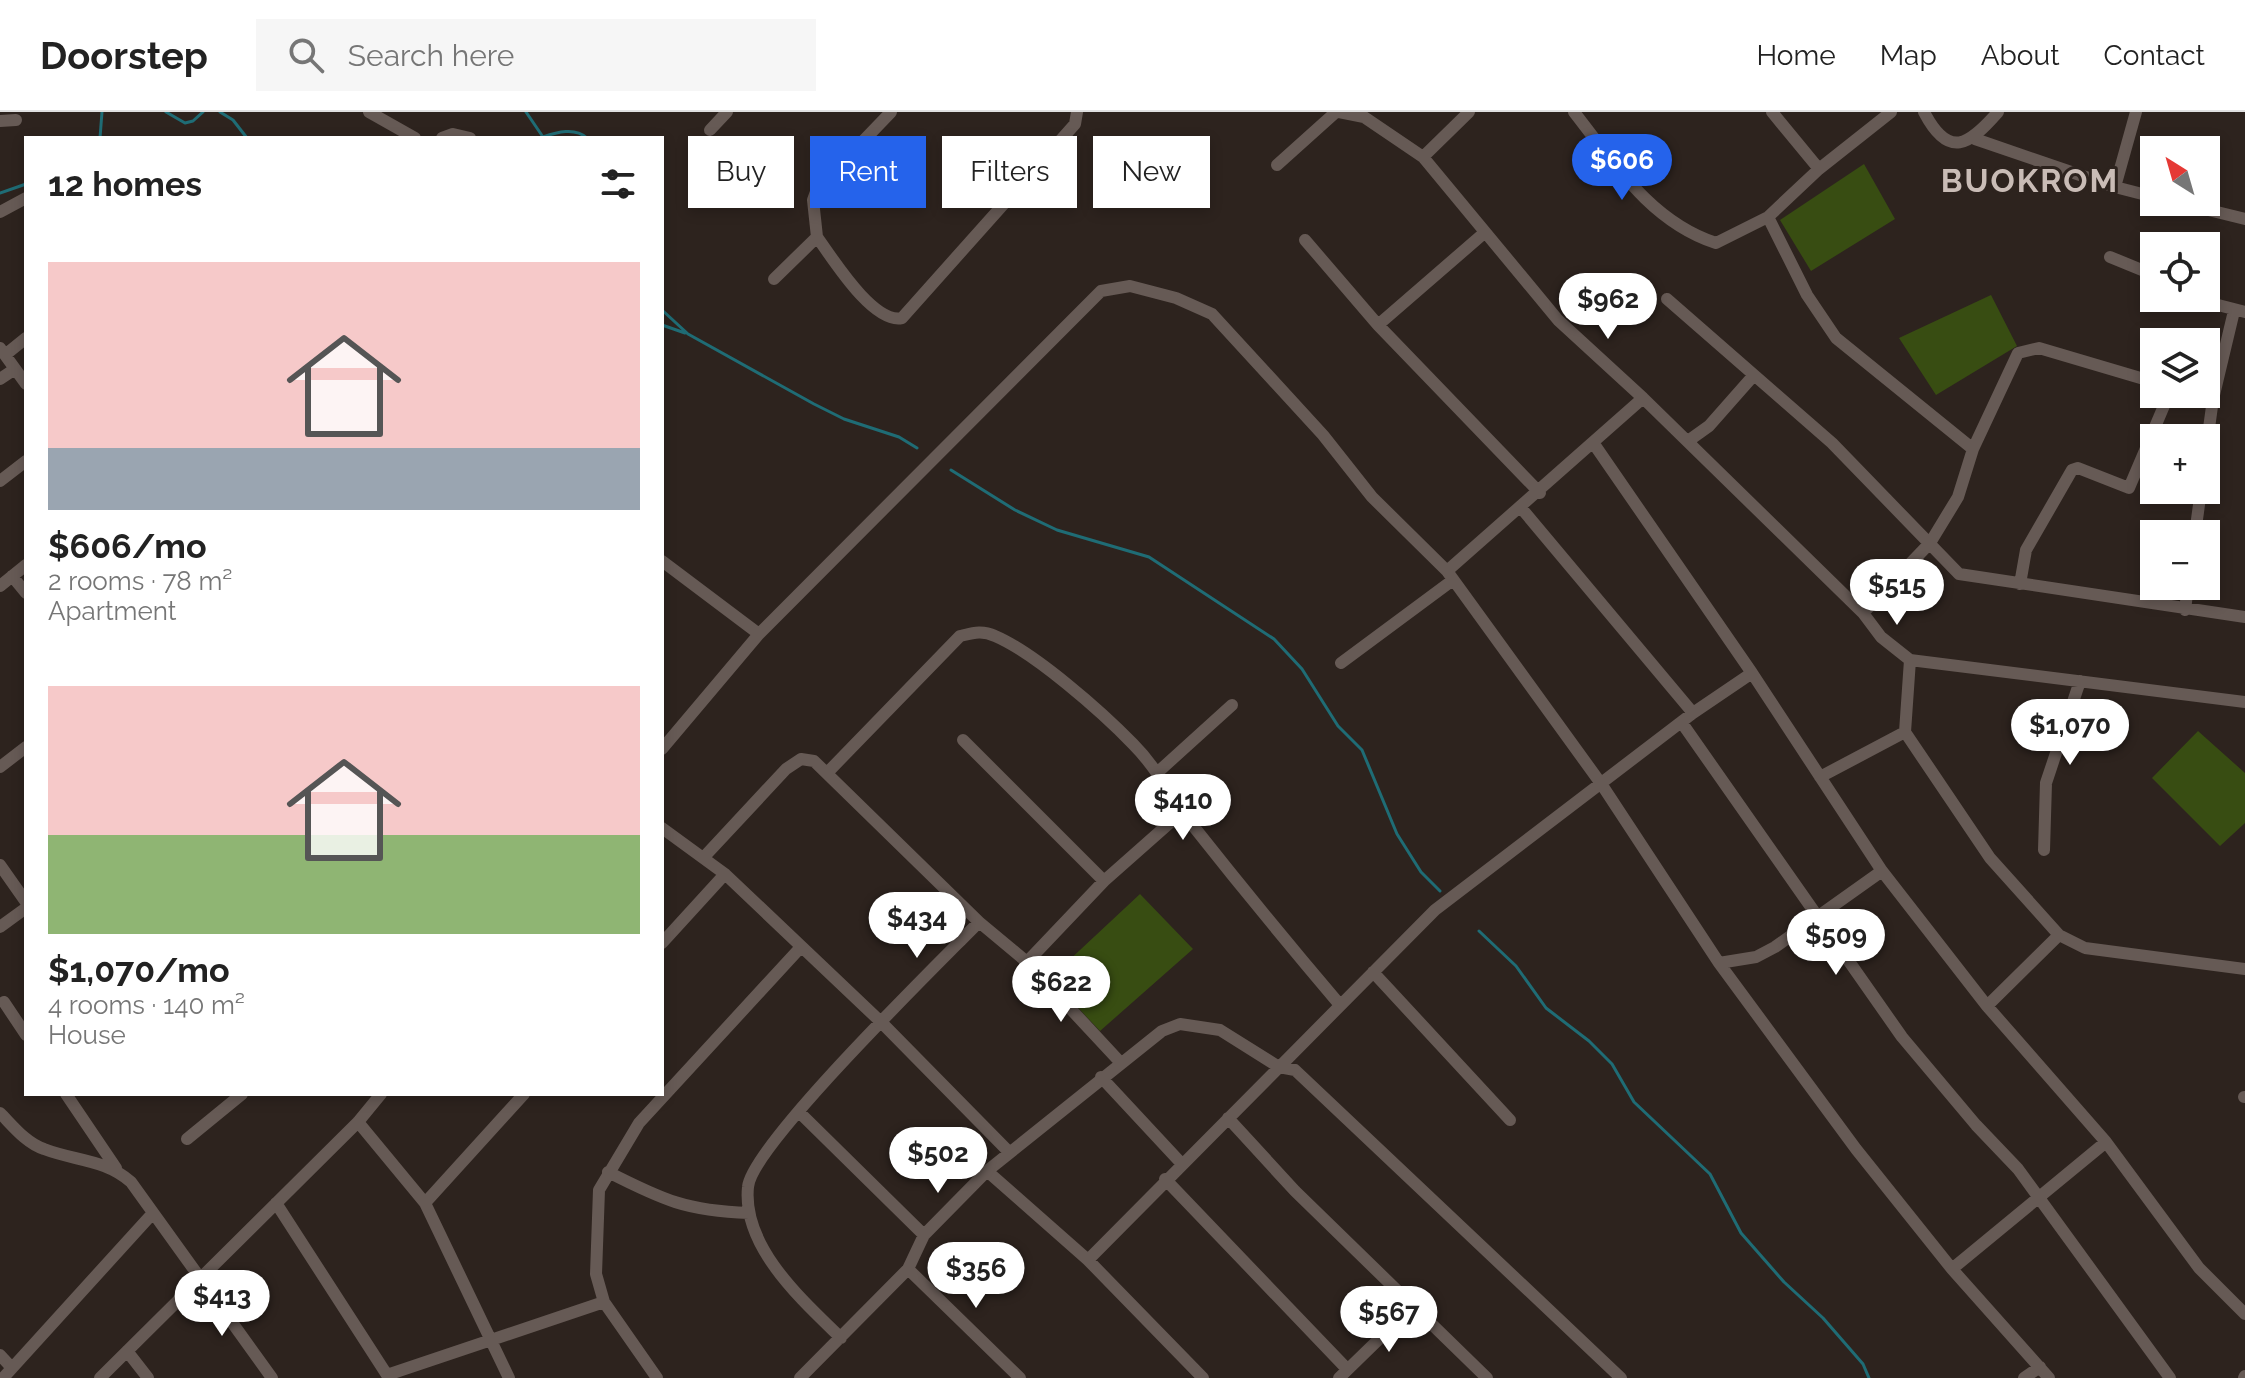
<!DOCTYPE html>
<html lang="en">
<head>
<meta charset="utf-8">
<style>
	:root { --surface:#fff; --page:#f6f6f6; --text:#222; --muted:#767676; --line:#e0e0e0; --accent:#2563eb }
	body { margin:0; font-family:Raleway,sans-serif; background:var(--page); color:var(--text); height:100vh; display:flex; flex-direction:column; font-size:30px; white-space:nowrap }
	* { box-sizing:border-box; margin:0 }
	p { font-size:26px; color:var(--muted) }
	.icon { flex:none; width:44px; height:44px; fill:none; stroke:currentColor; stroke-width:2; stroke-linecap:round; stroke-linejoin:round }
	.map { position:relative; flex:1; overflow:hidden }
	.drawer { position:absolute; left:24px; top:24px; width:640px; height:960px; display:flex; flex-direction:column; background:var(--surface); border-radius:0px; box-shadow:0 4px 12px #0003 }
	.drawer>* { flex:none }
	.banner { position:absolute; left:688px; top:24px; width:760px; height:72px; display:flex; gap:16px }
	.needle { width:52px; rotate:323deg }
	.fabs { position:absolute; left:2140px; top:24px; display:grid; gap:16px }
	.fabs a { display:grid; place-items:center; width:80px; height:80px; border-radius:0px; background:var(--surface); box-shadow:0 4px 12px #0003; font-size:40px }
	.price { position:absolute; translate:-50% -68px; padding:0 18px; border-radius:28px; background:#fff; color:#222; font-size:26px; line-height:52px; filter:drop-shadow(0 2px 4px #0008) }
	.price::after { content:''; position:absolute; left:50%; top:48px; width:24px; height:18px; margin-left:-12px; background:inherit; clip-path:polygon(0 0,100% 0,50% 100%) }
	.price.active { background:var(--accent); color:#fff }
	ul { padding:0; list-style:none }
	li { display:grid; align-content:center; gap:16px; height:424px; padding:0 24px }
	li span { display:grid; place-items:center; height:248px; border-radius:0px; color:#555 }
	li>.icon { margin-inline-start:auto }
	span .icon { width:144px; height:144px; fill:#fffc; stroke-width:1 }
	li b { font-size:34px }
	h2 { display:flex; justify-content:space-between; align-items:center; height:96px; padding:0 24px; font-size:34px }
	.chip { padding:0 28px; border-radius:0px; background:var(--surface); box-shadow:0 4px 12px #0003; font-size:28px; line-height:72px }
	.chip.active { background:var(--accent); color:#fff }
	header { display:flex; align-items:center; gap:48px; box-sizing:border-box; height:112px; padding:0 40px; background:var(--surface); border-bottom:2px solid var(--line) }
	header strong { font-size:38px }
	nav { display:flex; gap:44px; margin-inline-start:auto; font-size:28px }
	.search { width:560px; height:72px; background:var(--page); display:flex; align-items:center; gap:20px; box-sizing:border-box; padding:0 28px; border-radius:0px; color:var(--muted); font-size:30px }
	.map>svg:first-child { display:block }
	.green { fill:#384d12 }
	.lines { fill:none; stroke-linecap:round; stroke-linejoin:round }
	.stream { stroke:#1f6c75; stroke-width:3 }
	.minor { stroke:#665a55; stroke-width:12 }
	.labels { text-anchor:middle; stroke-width:6; stroke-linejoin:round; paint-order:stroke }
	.district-label { font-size:32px; font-weight:bold; letter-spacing:2px; fill:#c9bcb6; stroke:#2d231e }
</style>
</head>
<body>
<header>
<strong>Doorstep</strong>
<div class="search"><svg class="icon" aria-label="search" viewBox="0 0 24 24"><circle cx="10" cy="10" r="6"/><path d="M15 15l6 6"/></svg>Search here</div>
<nav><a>Home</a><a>Map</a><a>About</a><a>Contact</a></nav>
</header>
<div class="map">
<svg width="2245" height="1266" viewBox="0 0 2245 1266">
	<rect width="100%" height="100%" fill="#2d231e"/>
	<path class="green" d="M 1864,52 L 1895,107 L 1811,159 L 1780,108 Z
		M 1991,183 L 2017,234 L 1936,283 L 1899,226 Z
		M 2198,619 L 2245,661 L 2245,711 L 2220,734 L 2152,666 Z
		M 1140,782 L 1193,837 L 1100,919 L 1050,866 Z"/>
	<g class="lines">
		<path class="stream" d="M 166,0 L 185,11 L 193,9 L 203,0
			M 220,0 L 233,8 L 247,26
			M 526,0 L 543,25 C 557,20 575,15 587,26
			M 100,26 L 102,0
			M 0,81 L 26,72
			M 662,198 L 688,222 L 814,292 L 844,307 L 899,325 L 917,336
			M 662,213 L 685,221
			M 951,358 L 1015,398 L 1057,418 L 1149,445 L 1274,527 L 1302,557 L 1338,614 L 1362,638 L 1397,722 L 1421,760 L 1440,779
			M 1479,819 L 1516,854 L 1546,896 L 1589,929 L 1612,952 L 1634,990 L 1710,1062 L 1741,1121 L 1784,1170 L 1823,1206 L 1863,1252 L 1869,1266"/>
		<path class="minor" d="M 369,0 L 415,26
			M 1339,0 L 1364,5 L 1423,45 L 1558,208 L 1643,286 L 1863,501 L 1881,525 L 1910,548 L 2245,590
			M 1574,0 C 1614,51 1651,110 1716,131 L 1768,105 L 1819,57 L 1891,0
			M 1772,0 L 1819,57
			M 1924,0 C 1949,48 1969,33 1998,0
			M 0,9 L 16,8
			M 710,18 L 727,0
			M 442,26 L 453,22 L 470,26
			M 1975,27 L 2115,75 L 2154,85
			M 1423,45 L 1469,0
			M 1277,53 L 1336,0
			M 2115,75 L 2136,0
			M 2176,90 L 2245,107
			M 0,100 L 26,86
			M 1768,105 L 1807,183 L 1836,226 L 1973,337
			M 817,125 C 833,147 873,212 902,206 L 1075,12 L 1077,0
			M 1305,128 L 1378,213 L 1540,381
			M 2110,145 L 2154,163
			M 774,167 L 817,125 L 813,88 L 817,77 L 891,0
			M 2191,186 L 2245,200
			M 1667,187 L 1832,331 L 1959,462 L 2245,505
			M 1378,213 L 1483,122
			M 0,236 L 26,272
			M 5,243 L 26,226
			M 0,267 L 15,257
			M 2196,282 L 2213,287
			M 1688,329 L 1709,314 L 1754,263
			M 1594,332 L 1752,561 L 1882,759 L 1987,894 L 2106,1030 L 2199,1156 L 2245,1202
			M 2206,338 L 2213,287 L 2234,199
			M 0,369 L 26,349
			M 1522,397 L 1693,601
			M 2195,422 L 2201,378
			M 662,449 L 759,522
			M 1447,459 L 1643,286
			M 12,464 L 26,481
			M 2020,472 L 2026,438 L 2072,358 L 2078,356 L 2129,376 L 2169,282
			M 0,474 L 26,453
			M 2185,498 L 2188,474
			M 1863,501 L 1930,431 L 1958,385 L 1973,337 L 2018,241 L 2039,236 L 2154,270
			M 1341,551 L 1453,468
			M 1682,611 L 1902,925 L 1976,1013 L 2018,1057 L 2170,1266
			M 1905,620 L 1990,746 L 2059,823 L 2085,836 L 2245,857
			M 963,628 L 1104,769
			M 662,637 L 759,522 L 1101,179 L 1130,174 L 1176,186 L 1212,202 L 1323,323 L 1372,385 L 1447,459 L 1602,673 L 1719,851 L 1856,1037 L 1952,1157 L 2049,1266
			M 0,655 L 26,635
			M 1158,660 L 1232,593
			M 827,661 L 960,524 C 973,521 982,518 995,524 C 1035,541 1102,600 1133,632 C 1157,656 1170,684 1190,710 C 1239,772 1289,833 1340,893
			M 1820,665 L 1905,620 L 1910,548
			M 662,716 L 725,762 L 882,911 L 1008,1039
			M 2044,738 L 2046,671 L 2080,569
			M 704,745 L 786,657 L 801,647 L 814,649 L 979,810 L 1027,850 L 1120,950
			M 0,753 L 26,790
			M 0,815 L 26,796
			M 662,831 L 725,762
			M 1027,850 L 1104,769 L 1182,700
			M 1719,851 L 1756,845 L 1775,835 L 1882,759
			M 1373,860 L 1510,1008
			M 4,890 L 26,923
			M 1987,894 L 2059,823
			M 1101,965 L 1181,1051
			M 66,982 L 116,1056
			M 2244,985 L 2245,985
			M 799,1000 L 924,1123
			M 0,1001 C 13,1014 26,1031 44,1037 C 75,1049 105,1047 131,1070 L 272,1266
			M 1228,1006 L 1295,1079 L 1487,1266
			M 358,1010 L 425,1091 L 509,1266
			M 187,1027 L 242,982
			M 987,1059 L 1088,1148 L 1203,1266
			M 608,1060 C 663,1088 687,1099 749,1101
			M 1165,1067 L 1347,1257
			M 276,1091 L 389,1266
			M 425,1091 L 524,982
			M 1088,1148 L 1435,798 L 1693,601 L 1752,561
			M 908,1157 L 1020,1266
			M 1952,1157 L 2106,1030
			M 841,1226 C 802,1188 742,1135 748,1075 C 751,1034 940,850 979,810
			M 127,1239 L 148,1266
			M 0,1243 L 12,1256
			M 387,1263 L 604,1190
			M 3,1266 L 153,1101
			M 100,1266 L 358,1010 L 381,982
			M 657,1266 L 604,1190 L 596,1162 L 599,1078 L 639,1011 L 801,835
			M 800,1266 L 908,1157 L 924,1123 L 987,1059 L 1162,919 L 1180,912 L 1220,918 L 1279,955 L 1295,958 L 1621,1266
			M 1339,1266 L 1414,1193
			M 2024,1266 L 2040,1255
			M 2244,1266 L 2245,1264"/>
	</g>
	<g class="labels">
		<g class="district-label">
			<text x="2030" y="80">BUOKROM</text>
		</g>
	</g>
</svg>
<div class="fabs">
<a><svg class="needle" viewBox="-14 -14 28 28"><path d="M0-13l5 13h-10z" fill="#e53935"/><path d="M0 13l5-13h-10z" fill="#767676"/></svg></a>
<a><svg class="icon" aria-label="locate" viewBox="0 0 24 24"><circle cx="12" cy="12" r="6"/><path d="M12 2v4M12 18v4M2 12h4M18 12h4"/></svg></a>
<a><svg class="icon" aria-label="layers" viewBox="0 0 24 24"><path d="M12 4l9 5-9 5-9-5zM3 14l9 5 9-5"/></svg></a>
<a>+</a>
<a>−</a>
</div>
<b class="price active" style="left:1622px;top:90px">$606</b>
<b class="price" style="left:1608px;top:229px">$962</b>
<b class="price" style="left:1897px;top:515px">$515</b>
<b class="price" style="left:2070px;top:655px">$1,070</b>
<b class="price" style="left:1183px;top:730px">$410</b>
<b class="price" style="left:917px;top:848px">$434</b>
<b class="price" style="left:1836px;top:865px">$509</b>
<b class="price" style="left:1061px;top:912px">$622</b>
<b class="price" style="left:938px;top:1083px">$502</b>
<b class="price" style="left:976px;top:1198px">$356</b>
<b class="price" style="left:222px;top:1226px">$413</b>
<b class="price" style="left:1389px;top:1242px">$567</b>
<div class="banner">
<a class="chip">Buy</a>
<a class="chip active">Rent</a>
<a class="chip">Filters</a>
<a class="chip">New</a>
</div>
<section class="drawer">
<h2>12 homes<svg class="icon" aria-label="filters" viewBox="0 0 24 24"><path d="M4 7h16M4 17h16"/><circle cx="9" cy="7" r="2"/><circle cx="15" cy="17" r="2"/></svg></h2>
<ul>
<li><span style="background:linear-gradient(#f6c9c9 75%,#9aa5b1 0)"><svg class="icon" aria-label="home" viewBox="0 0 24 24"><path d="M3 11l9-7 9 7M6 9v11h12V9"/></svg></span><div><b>$606/mo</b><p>2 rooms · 78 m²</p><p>Apartment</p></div></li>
<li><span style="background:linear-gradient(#f6c9c9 60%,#8fb573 0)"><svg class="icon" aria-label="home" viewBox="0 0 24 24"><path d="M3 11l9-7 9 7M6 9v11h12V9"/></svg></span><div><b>$1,070/mo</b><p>4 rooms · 140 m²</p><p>House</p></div></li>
</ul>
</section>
</div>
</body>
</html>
